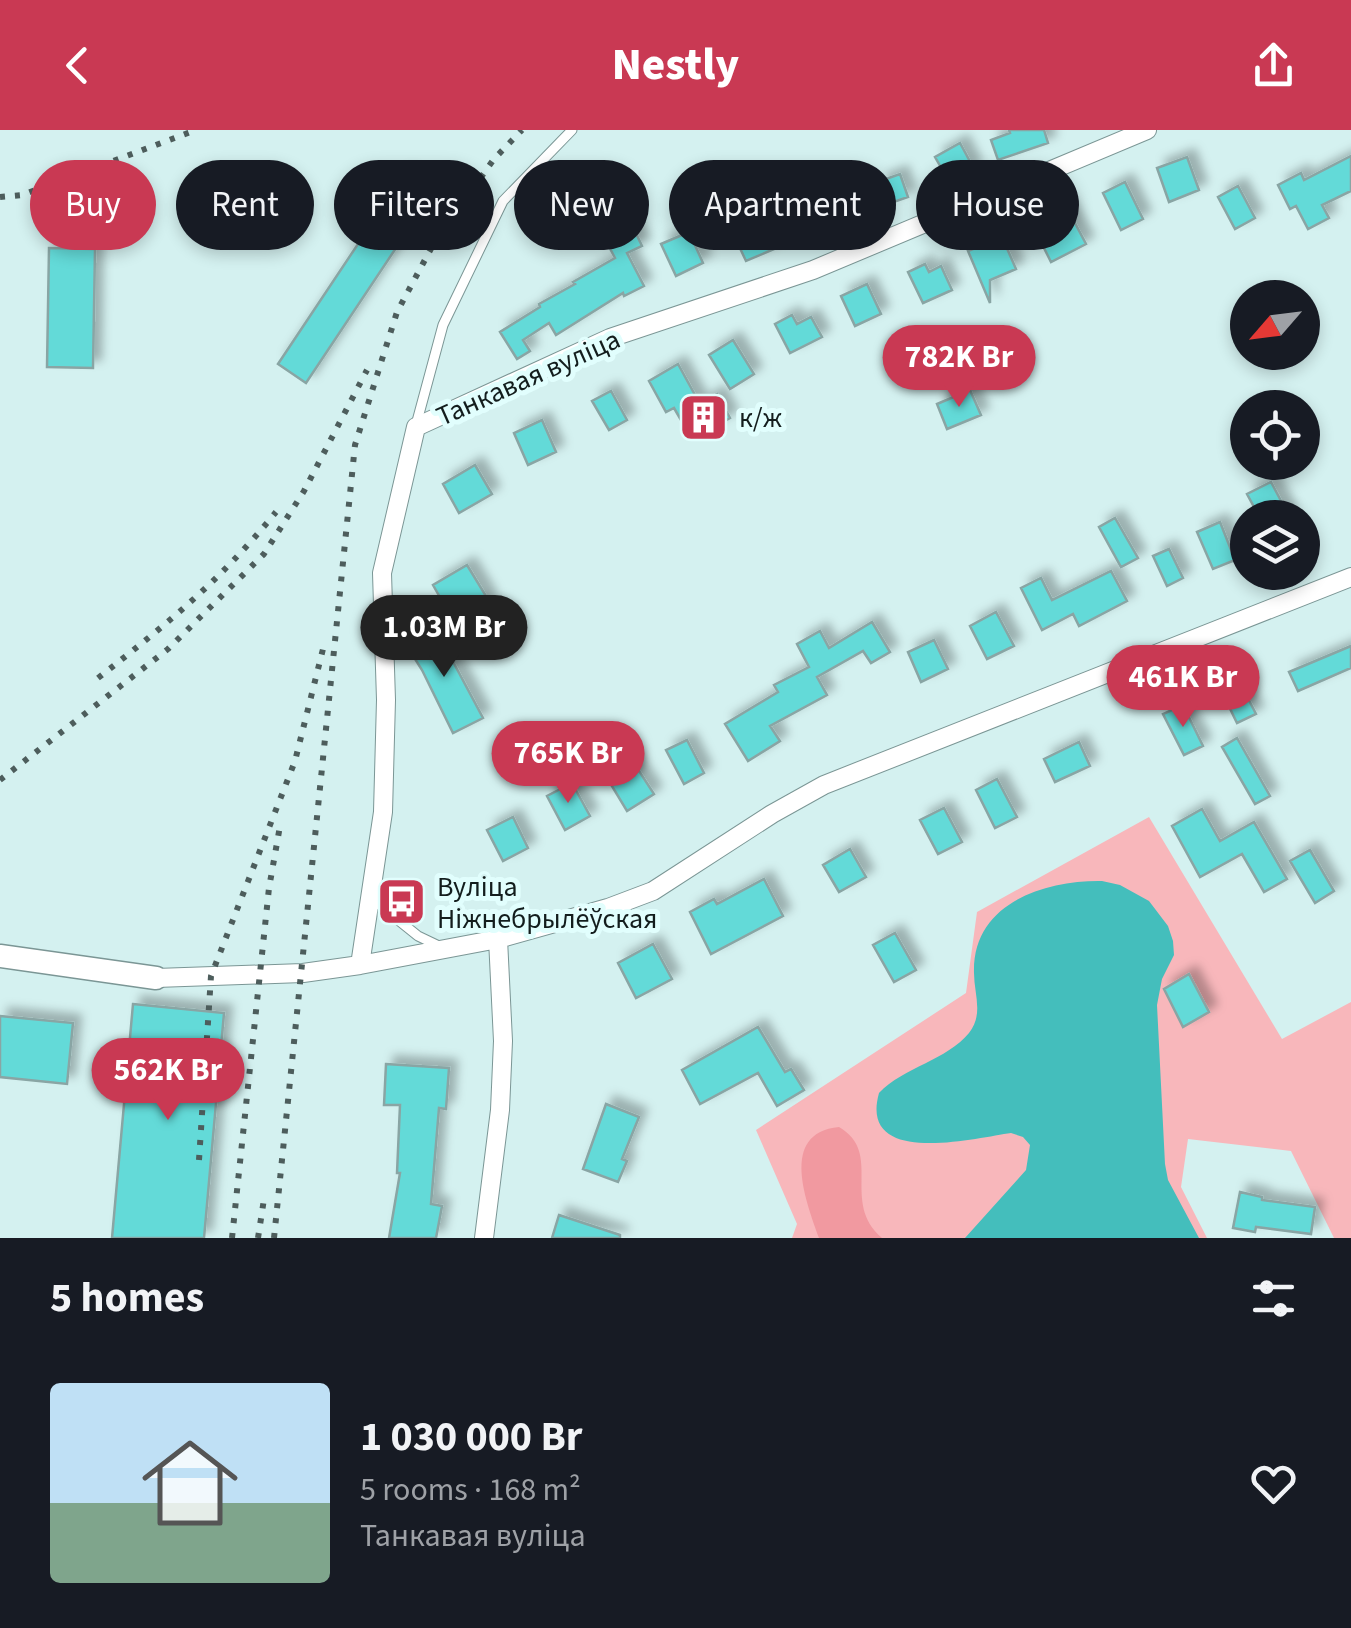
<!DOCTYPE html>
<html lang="en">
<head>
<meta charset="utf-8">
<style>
	:root { --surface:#171b24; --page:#242831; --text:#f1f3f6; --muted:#9ea1a6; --line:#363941; --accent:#c93953 }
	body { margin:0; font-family:"Source Sans 3",sans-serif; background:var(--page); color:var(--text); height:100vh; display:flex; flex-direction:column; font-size:38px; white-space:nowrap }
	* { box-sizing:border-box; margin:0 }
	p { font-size:32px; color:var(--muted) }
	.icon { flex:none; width:55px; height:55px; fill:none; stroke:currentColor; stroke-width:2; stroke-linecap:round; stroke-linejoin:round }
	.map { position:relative; height:1108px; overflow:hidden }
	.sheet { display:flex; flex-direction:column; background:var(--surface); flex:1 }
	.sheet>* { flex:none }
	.hud { position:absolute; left:30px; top:30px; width:1292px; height:90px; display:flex; gap:20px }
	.needle { width:65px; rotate:242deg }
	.tools { position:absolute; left:1230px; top:150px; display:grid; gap:20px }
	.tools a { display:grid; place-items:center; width:90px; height:90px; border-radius:50%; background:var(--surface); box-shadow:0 5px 15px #0003; font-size:50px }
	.price { position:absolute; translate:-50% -85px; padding:0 22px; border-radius:35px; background:var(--accent); color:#fff; font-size:32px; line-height:65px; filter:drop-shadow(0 2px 5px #0008) }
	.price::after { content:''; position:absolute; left:50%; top:60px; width:30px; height:22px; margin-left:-15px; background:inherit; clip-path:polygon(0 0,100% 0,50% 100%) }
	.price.on { background:#222; color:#fff }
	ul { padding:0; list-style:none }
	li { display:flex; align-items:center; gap:30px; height:250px; padding:0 50px }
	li+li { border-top:2px solid var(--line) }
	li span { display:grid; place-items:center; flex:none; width:280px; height:200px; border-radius:10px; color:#555 }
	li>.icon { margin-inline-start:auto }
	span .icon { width:120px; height:120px; fill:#fffc; stroke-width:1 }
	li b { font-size:42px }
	h2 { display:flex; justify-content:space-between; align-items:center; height:120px; padding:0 50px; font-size:42px }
	.tag { padding:0 35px; border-radius:45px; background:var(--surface); box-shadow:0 5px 15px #0003; font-size:35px; line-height:90px }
	.tag.on { background:var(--accent); color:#fff }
	header { display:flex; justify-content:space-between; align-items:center; height:130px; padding:0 50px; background:var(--accent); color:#fff; font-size:45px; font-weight:800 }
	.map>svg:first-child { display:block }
	.green { fill:#f8b7bb }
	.forest { fill:#f199a0 }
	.water { fill:#44bebc }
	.building { fill:#64dad8; stroke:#89a5a4; stroke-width:2.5; filter:url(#shadow) }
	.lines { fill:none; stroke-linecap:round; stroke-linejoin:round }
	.service-casing { stroke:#7b9695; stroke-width:11 }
	.minor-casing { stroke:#7b9695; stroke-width:20 }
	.tertiary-casing { stroke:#7b9695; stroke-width:25 }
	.service { stroke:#fff; stroke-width:9 }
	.minor { stroke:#fff; stroke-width:18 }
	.tertiary { stroke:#fff; stroke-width:22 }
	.rail { stroke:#4d5d5c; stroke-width:6; stroke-dasharray:5 10; stroke-linecap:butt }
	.labels { text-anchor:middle; stroke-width:10; stroke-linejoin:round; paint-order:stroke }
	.street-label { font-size:28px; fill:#131d1d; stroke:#e1fefd }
	.poi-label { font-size:28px; fill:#131d1d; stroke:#e1fefd; text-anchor:start }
</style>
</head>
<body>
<header><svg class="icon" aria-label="back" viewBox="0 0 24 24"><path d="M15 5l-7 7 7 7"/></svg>Nestly<svg class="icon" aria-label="share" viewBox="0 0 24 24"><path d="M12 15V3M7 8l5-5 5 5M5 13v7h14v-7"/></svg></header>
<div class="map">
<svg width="1351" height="1108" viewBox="0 0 1351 1108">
	<defs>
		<filter id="shadow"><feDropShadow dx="8" dy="-8" stdDeviation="5" flood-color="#0004"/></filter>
	</defs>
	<rect width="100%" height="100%" fill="#d4f1f0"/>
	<path class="green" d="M 1149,687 L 1282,909 L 1351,872 L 1351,1108 L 1334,1108 L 1291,1021 L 1188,1009 L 1181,1057 L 1207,1108 L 792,1108 L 797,1094 L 756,1000 L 966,863 L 977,782 Z"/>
	<path class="forest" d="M 839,997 C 884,1023 840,1072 882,1108 L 819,1108 C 807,1073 778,1003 839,997 Z"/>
	<path class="water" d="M 1102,751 L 1120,755 L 1149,771 L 1168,796 L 1173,811 L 1174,825 L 1162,849 L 1157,875 L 1165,1034 L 1168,1050 L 1199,1108 L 965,1108 L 1026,1040 L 1030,1015 L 1023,1007 L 1011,1003 C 975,1008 858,1038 879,963 C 904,937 947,930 969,903 C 984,884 974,864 974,843 C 972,773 1045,750 1102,751 Z"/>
	<path class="building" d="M 1009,0 L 1044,0 L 1048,13 L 998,30 L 991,10 L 1010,3 Z
		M 960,13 L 974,39 L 950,53 L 935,27 Z
		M 1351,26 L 1351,61 L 1322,75 L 1329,88 L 1308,99 L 1296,76 L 1290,79 L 1278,55 L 1301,43 L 1304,50 Z
		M 1187,27 L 1199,60 L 1169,72 L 1157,38 Z
		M 900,44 L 908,67 L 888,74 L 880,51 Z
		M 404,45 L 432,64 L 306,253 L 278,234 Z
		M 1125,52 L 1143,89 L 1121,100 L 1103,63 Z
		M 1238,56 L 1255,88 L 1235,99 L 1218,67 Z
		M 815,59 L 831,95 L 746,131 L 731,99 Z
		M 1066,76 L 1086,114 L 1051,132 L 1032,94 Z
		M 631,93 L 642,116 L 627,123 L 644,156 L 624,166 L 623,163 L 556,205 L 549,193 L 523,210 L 530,221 L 517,229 L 500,202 L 540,177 L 539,174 L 575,154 L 573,152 L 615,128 L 604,107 Z
		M 689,102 L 703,133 L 676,146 L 661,114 Z
		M 1002,107 L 1016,139 L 990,150 L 990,173 L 968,121 Z
		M 49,118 L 95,119 L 93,238 L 47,237 Z
		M 925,134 L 929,142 L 941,136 L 952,160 L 923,173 L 908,142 Z
		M 867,154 L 881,184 L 855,196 L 841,166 Z
		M 792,185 L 797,194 L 811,187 L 822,207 L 790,223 L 775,194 Z
		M 733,210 L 754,244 L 730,259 L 709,225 Z
		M 678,234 L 700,274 L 717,264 L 730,288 L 692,309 L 674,278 L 666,282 L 649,251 Z
		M 970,260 L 981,285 L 947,299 L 937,274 Z
		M 611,261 L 627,290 L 609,300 L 592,271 Z
		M 542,290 L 556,322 L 528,335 L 514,303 Z
		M 475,335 L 492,364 L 459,383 L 443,354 Z
		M 1271,352 L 1290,388 L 1260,388 L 1247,364 Z
		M 1115,388 L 1138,428 L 1121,437 L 1099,397 Z
		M 1220,392 L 1235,430 L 1213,439 L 1197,402 Z
		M 1169,419 L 1183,448 L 1167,456 L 1153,426 Z
		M 467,435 L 489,471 L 454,492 L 433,455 Z
		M 1111,441 L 1127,471 L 1079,496 L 1073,484 L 1042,500 L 1021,458 L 1041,448 L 1052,470 Z
		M 996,482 L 1014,516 L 987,529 L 970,496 Z
		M 872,492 L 890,522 L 871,533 L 863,521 L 817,547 L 827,565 L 770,596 L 780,611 L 748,631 L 725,594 L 778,562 L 774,555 L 809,537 L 797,514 L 820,501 L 829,518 Z
		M 434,496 L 483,588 L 453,603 L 422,540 L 405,513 Z
		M 934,510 L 948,539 L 921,552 L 908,522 Z
		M 1351,516 L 1351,538 L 1298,561 L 1289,542 Z
		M 1239,551 L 1256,584 L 1237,593 L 1221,560 Z
		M 1183,575 L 1203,616 L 1184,625 L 1163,584 Z
		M 1237,608 L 1270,666 L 1255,674 L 1222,617 Z
		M 687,610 L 704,643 L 684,654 L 666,620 Z
		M 1079,612 L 1090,636 L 1055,652 L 1044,629 Z
		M 630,627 L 654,664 L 627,681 L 604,643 Z
		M 997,649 L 1017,687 L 995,698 L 976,660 Z
		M 572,653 L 590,686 L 565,700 L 547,666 Z
		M 944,678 L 962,712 L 938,724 L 920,690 Z
		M 1202,679 L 1220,711 L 1254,692 L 1287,749 L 1264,762 L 1242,724 L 1200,747 L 1172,696 Z
		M 513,687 L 528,718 L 503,731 L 487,700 Z
		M 850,719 L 866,747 L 839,762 L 823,735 Z
		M 1310,720 L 1334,761 L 1315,773 L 1290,731 Z
		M 764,749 L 783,786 L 711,824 L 690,782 L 714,769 L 717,774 Z
		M 895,803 L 916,840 L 894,852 L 873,815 Z
		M 653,814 L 672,849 L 636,868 L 618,833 Z
		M 1189,844 L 1209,882 L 1183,897 L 1164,859 Z
		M 133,874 L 224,883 L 204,1108 L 112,1108 Z
		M 0,886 L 73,893 L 67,954 L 0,947 Z
		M 758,897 L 785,942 L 791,939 L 804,960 L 777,976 L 758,943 L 700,974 L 682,940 Z
		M 386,934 L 449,938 L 446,979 L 439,978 L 431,1074 L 442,1076 L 436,1108 L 389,1108 L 400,1043 L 397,1043 L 400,975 L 384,975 Z
		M 606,974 L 639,987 L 622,1029 L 627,1031 L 618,1052 L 583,1039 Z
		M 1240,1062 L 1262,1067 L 1262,1070 L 1315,1077 L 1311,1104 L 1256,1097 L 1255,1102 L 1233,1098 Z
		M 559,1085 L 620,1105 L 620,1108 L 552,1108 Z"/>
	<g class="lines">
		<defs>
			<path id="service" d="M 416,295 L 443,195 L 503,71 L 572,0
				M 372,769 L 418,806 L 441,817"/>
			<path id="minor" d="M 360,835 L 383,682 L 386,570 L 382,443 L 416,297 L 610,208 L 813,140 L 1147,0
				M 156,848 L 303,843 L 360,835 L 498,809 L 608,778 L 653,761 L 772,684 L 824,655 L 1351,447
				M 484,1108 L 500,980 L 503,911 L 498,809"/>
			<path id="tertiary" d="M 0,826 L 156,848"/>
		</defs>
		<use href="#service" class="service-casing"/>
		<use href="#minor" class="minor-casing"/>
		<use href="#tertiary" class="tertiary-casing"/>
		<use href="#service" class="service"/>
		<use href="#minor" class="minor"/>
		<use href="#tertiary" class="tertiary"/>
		<path class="rail" d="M 0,67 L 22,65 L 196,0
			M 98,548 C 167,494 220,451 276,382
			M 0,650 L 168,519 L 264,424 L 304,361 L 367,240
			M 199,1030 L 211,846 L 295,631 L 324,515
			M 232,1108 L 269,758 L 280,696
			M 258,1108 L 264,1069
			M 274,1108 L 355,315 L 397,182 L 434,113 L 494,29 L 522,0"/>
	</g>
	<defs>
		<symbol id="building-square" viewBox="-11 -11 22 22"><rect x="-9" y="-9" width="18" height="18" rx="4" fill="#c93953" stroke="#e1fefd"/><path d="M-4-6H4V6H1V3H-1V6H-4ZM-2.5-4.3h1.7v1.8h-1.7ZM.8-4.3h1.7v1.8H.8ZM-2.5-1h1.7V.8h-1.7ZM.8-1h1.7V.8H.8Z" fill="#fff"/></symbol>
		<symbol id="bus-square" viewBox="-11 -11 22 22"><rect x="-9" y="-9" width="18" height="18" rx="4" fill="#c93953" stroke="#e1fefd"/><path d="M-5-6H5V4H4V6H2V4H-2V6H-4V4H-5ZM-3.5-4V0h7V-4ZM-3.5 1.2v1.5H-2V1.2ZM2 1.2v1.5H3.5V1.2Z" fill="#fff"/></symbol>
	</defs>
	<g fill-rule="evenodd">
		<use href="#building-square" x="676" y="260" width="55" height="55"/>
		<use href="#bus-square" x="374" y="744" width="55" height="55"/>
	</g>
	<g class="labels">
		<g class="street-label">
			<text transform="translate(528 247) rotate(-24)" y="10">Танкавая вуліца</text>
		</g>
		<g class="poi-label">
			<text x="739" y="297">к/ж</text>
			<text x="437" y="766">Вуліца<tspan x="437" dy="32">Ніжнебрылёўская</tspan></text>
		</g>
	</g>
</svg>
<div class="tools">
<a><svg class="needle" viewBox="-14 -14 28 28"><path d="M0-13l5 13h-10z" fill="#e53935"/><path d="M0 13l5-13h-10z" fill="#9ea1a6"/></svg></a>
<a><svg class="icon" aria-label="locate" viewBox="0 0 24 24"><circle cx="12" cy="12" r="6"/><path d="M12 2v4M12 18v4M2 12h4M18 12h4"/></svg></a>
<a><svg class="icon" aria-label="layers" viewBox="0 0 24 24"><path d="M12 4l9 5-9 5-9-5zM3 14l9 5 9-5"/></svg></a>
</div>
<b class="price" style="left:959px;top:280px">782K Br</b>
<b class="price on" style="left:444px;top:550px">1.03M Br</b>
<b class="price" style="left:1183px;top:600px">461K Br</b>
<b class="price" style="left:568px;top:676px">765K Br</b>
<b class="price" style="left:168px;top:993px">562K Br</b>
<div class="hud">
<a class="tag on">Buy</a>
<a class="tag">Rent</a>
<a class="tag">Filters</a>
<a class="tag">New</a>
<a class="tag">Apartment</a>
<a class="tag">House</a>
</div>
</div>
<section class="sheet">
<h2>5 homes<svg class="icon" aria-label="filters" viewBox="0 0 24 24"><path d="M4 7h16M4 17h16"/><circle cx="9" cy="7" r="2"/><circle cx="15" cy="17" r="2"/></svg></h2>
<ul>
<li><span style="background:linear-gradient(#bfe0f5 60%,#7fa58c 0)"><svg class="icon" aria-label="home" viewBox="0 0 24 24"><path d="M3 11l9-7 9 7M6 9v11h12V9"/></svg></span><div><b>1 030 000 Br</b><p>5 rooms · 168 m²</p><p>Танкавая вуліца</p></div><svg class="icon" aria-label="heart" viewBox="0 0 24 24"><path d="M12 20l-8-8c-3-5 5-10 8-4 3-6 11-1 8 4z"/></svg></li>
</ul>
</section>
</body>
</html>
